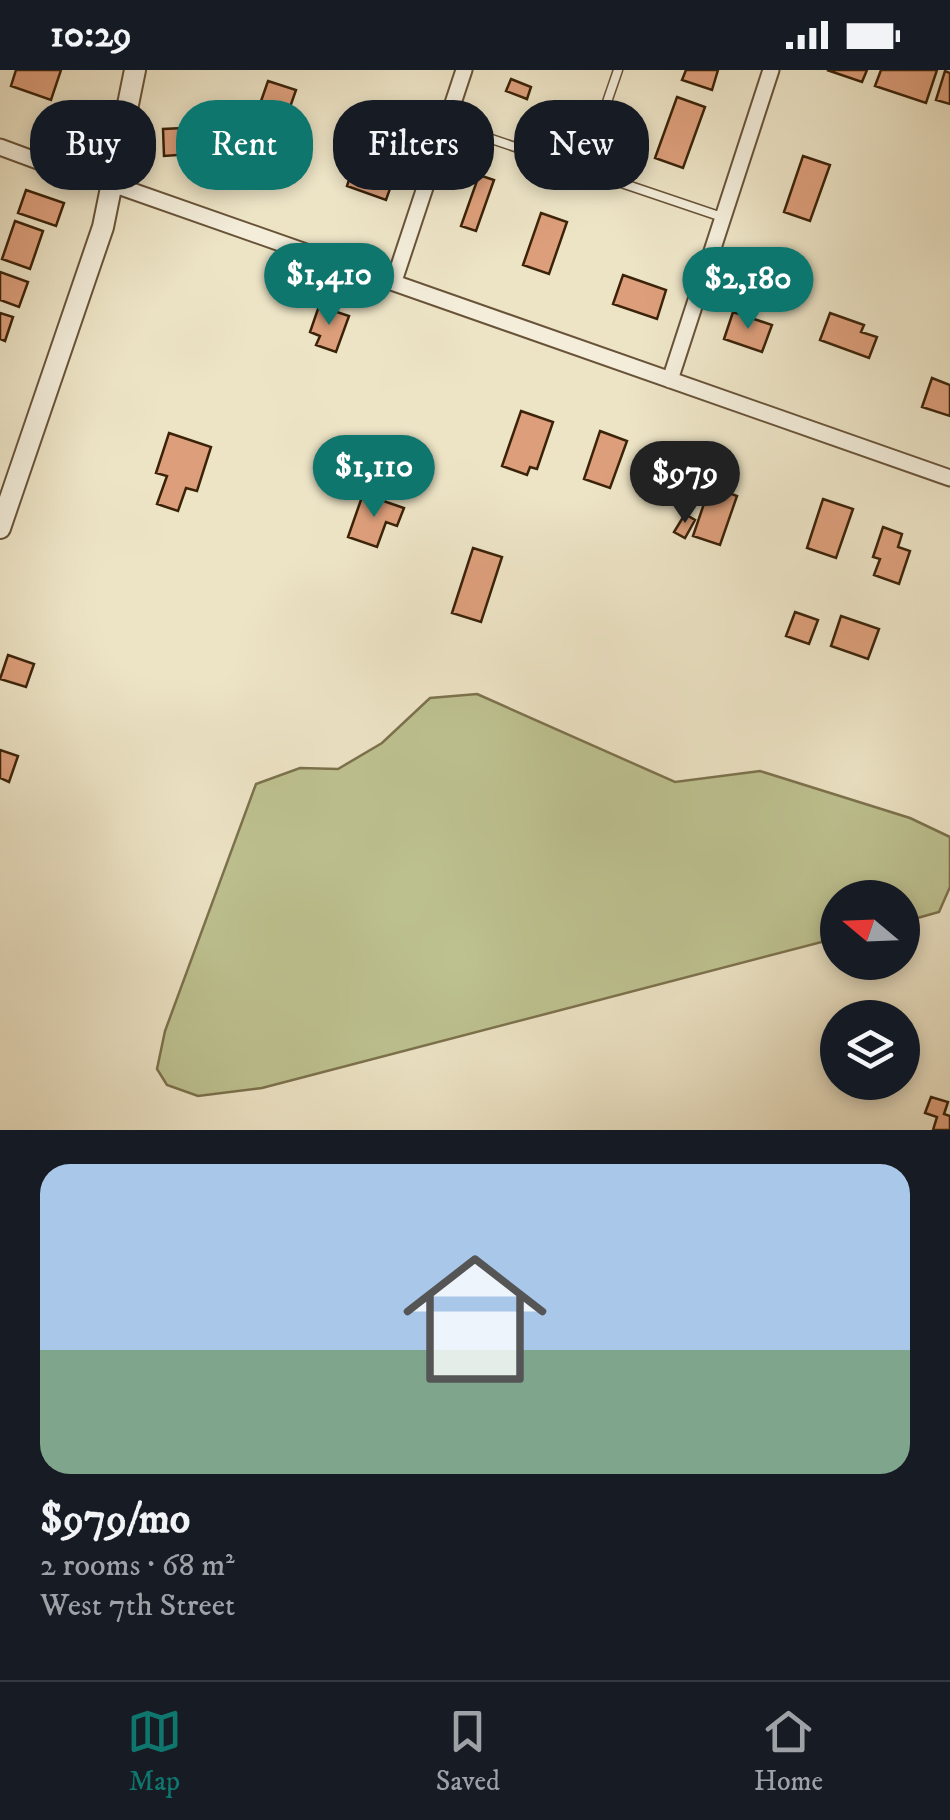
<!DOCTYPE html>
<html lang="en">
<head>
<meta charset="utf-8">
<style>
	:root { --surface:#171b24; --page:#20242c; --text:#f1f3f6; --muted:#9ea1a6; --line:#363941; --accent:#0f766e }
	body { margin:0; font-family:"IM FELL DW Pica",serif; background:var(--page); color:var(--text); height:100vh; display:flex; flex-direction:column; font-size:38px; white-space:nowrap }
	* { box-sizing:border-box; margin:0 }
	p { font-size:32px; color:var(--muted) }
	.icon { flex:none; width:55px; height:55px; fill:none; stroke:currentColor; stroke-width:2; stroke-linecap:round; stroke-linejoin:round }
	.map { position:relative; height:1060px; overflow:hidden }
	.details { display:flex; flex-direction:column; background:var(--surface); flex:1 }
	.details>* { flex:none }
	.banner { position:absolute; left:30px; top:30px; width:890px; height:90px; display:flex; gap:20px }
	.needle { width:65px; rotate:289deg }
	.fabs { position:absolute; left:820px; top:810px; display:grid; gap:20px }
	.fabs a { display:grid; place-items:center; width:100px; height:100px; border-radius:50%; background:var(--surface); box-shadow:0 5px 15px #0003; font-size:50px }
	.price { position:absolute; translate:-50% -85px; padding:0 22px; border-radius:35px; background:var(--accent); color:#fff; font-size:32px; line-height:65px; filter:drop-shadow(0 2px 5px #0008) }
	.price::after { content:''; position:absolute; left:50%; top:60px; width:30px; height:22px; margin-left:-15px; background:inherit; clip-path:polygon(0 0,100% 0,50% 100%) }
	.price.current { background:#222; color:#fff }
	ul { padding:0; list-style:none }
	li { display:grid; align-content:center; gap:20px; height:530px; padding:0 40px }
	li+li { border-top:2px solid var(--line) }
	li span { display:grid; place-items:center; height:310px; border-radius:30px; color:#555 }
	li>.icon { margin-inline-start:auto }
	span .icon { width:180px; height:180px; fill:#fffc; stroke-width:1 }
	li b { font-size:42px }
	.pill { padding:0 35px; border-radius:40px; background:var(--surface); box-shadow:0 5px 15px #0003; font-size:35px; line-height:90px }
	.pill.current { background:var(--accent); color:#fff }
	.status { display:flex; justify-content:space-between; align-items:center; height:70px; padding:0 50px; background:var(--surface); direction:ltr }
	.status svg { height:28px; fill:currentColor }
	.menu { display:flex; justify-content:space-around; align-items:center; height:140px; border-top:2px solid var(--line); background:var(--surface); font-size:28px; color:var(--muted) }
	.menu a { display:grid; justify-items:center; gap:5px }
	.menu .current { color:var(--accent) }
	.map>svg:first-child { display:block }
	.green { fill:#bec291; stroke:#7c724d; stroke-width:2.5 }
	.building { fill:#dd9f7b; stroke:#3b2309; stroke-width:2.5 }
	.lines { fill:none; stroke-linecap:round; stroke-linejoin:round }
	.service-casing { stroke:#685338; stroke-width:11 }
	.minor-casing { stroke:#685338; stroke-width:19 }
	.tertiary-casing { stroke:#685338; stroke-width:24 }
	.service { stroke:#f3edda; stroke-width:8 }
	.minor { stroke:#f3edda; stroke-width:15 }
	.tertiary { stroke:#f3edda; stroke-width:20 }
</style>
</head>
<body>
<div class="status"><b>10:29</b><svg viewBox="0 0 49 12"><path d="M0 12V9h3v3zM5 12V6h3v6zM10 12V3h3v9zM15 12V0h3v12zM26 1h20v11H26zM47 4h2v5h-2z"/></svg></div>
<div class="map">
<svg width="950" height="1060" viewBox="0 0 950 1060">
	<rect width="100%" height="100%" fill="#ede4c6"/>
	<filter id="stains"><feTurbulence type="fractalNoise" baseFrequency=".002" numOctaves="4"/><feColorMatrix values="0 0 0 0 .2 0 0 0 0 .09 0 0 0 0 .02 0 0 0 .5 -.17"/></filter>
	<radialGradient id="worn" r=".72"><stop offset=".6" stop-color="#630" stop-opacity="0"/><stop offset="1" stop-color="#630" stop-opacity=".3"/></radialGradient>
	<path class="green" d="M 477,624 L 675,712 L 760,701 L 910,748 L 950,767 L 950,817 L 939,842 L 903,852 L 902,828 L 838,828 L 837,868 L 262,1018 L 198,1026 L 167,1015 L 157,999 L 165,961 L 256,714 L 300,698 L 338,699 L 382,673 L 430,628 Z"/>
	<path class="building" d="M 16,0 L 61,0 L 51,30 L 11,16 Z
		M 686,0 L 718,0 L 712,20 L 682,10 Z
		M 827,0 L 867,0 L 862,12 Z
		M 881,0 L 937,0 L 926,33 L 875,16 Z
		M 945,1 L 950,3 L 950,34 L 936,30 Z
		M 511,9 L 531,17 L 527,29 L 506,21 Z
		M 268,11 L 296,20 L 288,43 L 260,34 Z
		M 677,27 L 705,37 L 683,98 L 655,88 Z
		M 547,35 L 574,44 L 566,69 L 538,60 Z
		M 381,39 L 415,51 L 411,63 L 377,51 Z
		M 205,57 L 206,83 L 164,86 L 163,59 Z
		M 358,82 L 398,96 L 386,130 L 347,116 Z
		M 803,86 L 830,95 L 810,151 L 784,142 Z
		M 479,105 L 494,110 L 476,161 L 461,156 Z
		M 26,120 L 64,133 L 56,156 L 18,143 Z
		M 541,143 L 567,152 L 549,204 L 523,195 Z
		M 15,151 L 43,161 L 30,199 L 2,189 Z
		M 0,202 L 28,212 L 19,237 L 0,230 Z
		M 623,205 L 666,220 L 657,249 L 613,234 Z
		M 319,236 L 349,246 L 336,282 L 316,275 L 320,266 L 310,262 Z
		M 733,242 L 772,255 L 762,282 L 724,269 Z
		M 0,243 L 13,247 L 5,271 L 0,269 Z
		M 830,243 L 864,255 L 861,262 L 877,267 L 869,288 L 820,270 Z
		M 932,308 L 950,315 L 950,346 L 922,337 Z
		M 521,341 L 553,352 L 537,399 L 530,397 L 527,405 L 502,396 Z
		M 600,361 L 627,371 L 610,418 L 584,409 Z
		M 169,363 L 211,377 L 197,421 L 186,418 L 178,441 L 157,434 L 167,406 L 156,403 Z
		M 710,416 L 737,426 L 720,475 L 693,466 Z
		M 363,424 L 404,438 L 397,456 L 386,452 L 377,477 L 348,467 Z
		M 823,429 L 853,439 L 836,488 L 807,478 Z
		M 685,444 L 695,450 L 685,468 L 674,462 Z
		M 883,457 L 902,464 L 898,477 L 910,481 L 899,514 L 874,505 L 880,489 L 873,487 Z
		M 473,478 L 502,487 L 481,552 L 452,543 Z
		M 795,542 L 818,550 L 809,574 L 786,566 Z
		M 841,546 L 879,559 L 868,589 L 831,576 Z
		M 8,585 L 34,594 L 26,617 L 0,609 Z
		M 0,680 L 18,686 L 9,712 L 0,708 Z
		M 931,1027 L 948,1032 L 944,1044 L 950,1046 L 950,1060 L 933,1060 L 937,1047 L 925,1043 Z"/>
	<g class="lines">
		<defs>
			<path id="service" d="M 447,54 L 722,147
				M 584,99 L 618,0"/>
			<path id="minor" d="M 0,77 L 65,101
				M 115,115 L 950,408
				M 394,211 L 464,0
				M 670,310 L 771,0"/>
			<path id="tertiary" d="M 0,458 L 103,157 L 135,0"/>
		</defs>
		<use href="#service" class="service-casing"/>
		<use href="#minor" class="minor-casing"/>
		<use href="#tertiary" class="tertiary-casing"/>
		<use href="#service" class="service"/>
		<use href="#minor" class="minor"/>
		<use href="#tertiary" class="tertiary"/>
	</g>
	<rect width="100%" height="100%" filter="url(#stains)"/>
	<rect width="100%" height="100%" fill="url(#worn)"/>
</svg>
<div class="fabs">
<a><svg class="needle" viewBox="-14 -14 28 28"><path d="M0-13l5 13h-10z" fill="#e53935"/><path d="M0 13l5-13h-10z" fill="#9ea1a6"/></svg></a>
<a><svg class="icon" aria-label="layers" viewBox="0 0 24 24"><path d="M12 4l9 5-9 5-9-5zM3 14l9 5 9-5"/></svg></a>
</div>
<b class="price" style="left:329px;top:258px">$1,410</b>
<b class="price" style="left:748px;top:262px">$2,180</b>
<b class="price" style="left:374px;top:450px">$1,110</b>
<b class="price current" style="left:685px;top:456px">$979</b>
<div class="banner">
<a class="pill">Buy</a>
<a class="pill current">Rent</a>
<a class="pill">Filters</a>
<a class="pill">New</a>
</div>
</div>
<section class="details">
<ul>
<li><span style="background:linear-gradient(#a9c7e8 60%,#7fa58c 0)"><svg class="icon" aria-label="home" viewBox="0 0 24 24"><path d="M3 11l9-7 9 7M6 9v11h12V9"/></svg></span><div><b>$979/mo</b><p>2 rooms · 68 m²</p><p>West 7th Street</p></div></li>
</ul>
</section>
<nav class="menu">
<a class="current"><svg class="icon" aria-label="map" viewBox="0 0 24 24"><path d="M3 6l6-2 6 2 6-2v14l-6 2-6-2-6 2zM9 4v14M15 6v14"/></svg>Map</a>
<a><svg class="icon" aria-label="saved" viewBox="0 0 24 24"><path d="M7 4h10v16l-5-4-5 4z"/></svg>Saved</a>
<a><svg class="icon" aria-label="home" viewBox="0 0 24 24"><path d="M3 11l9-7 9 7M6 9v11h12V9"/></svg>Home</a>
</nav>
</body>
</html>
